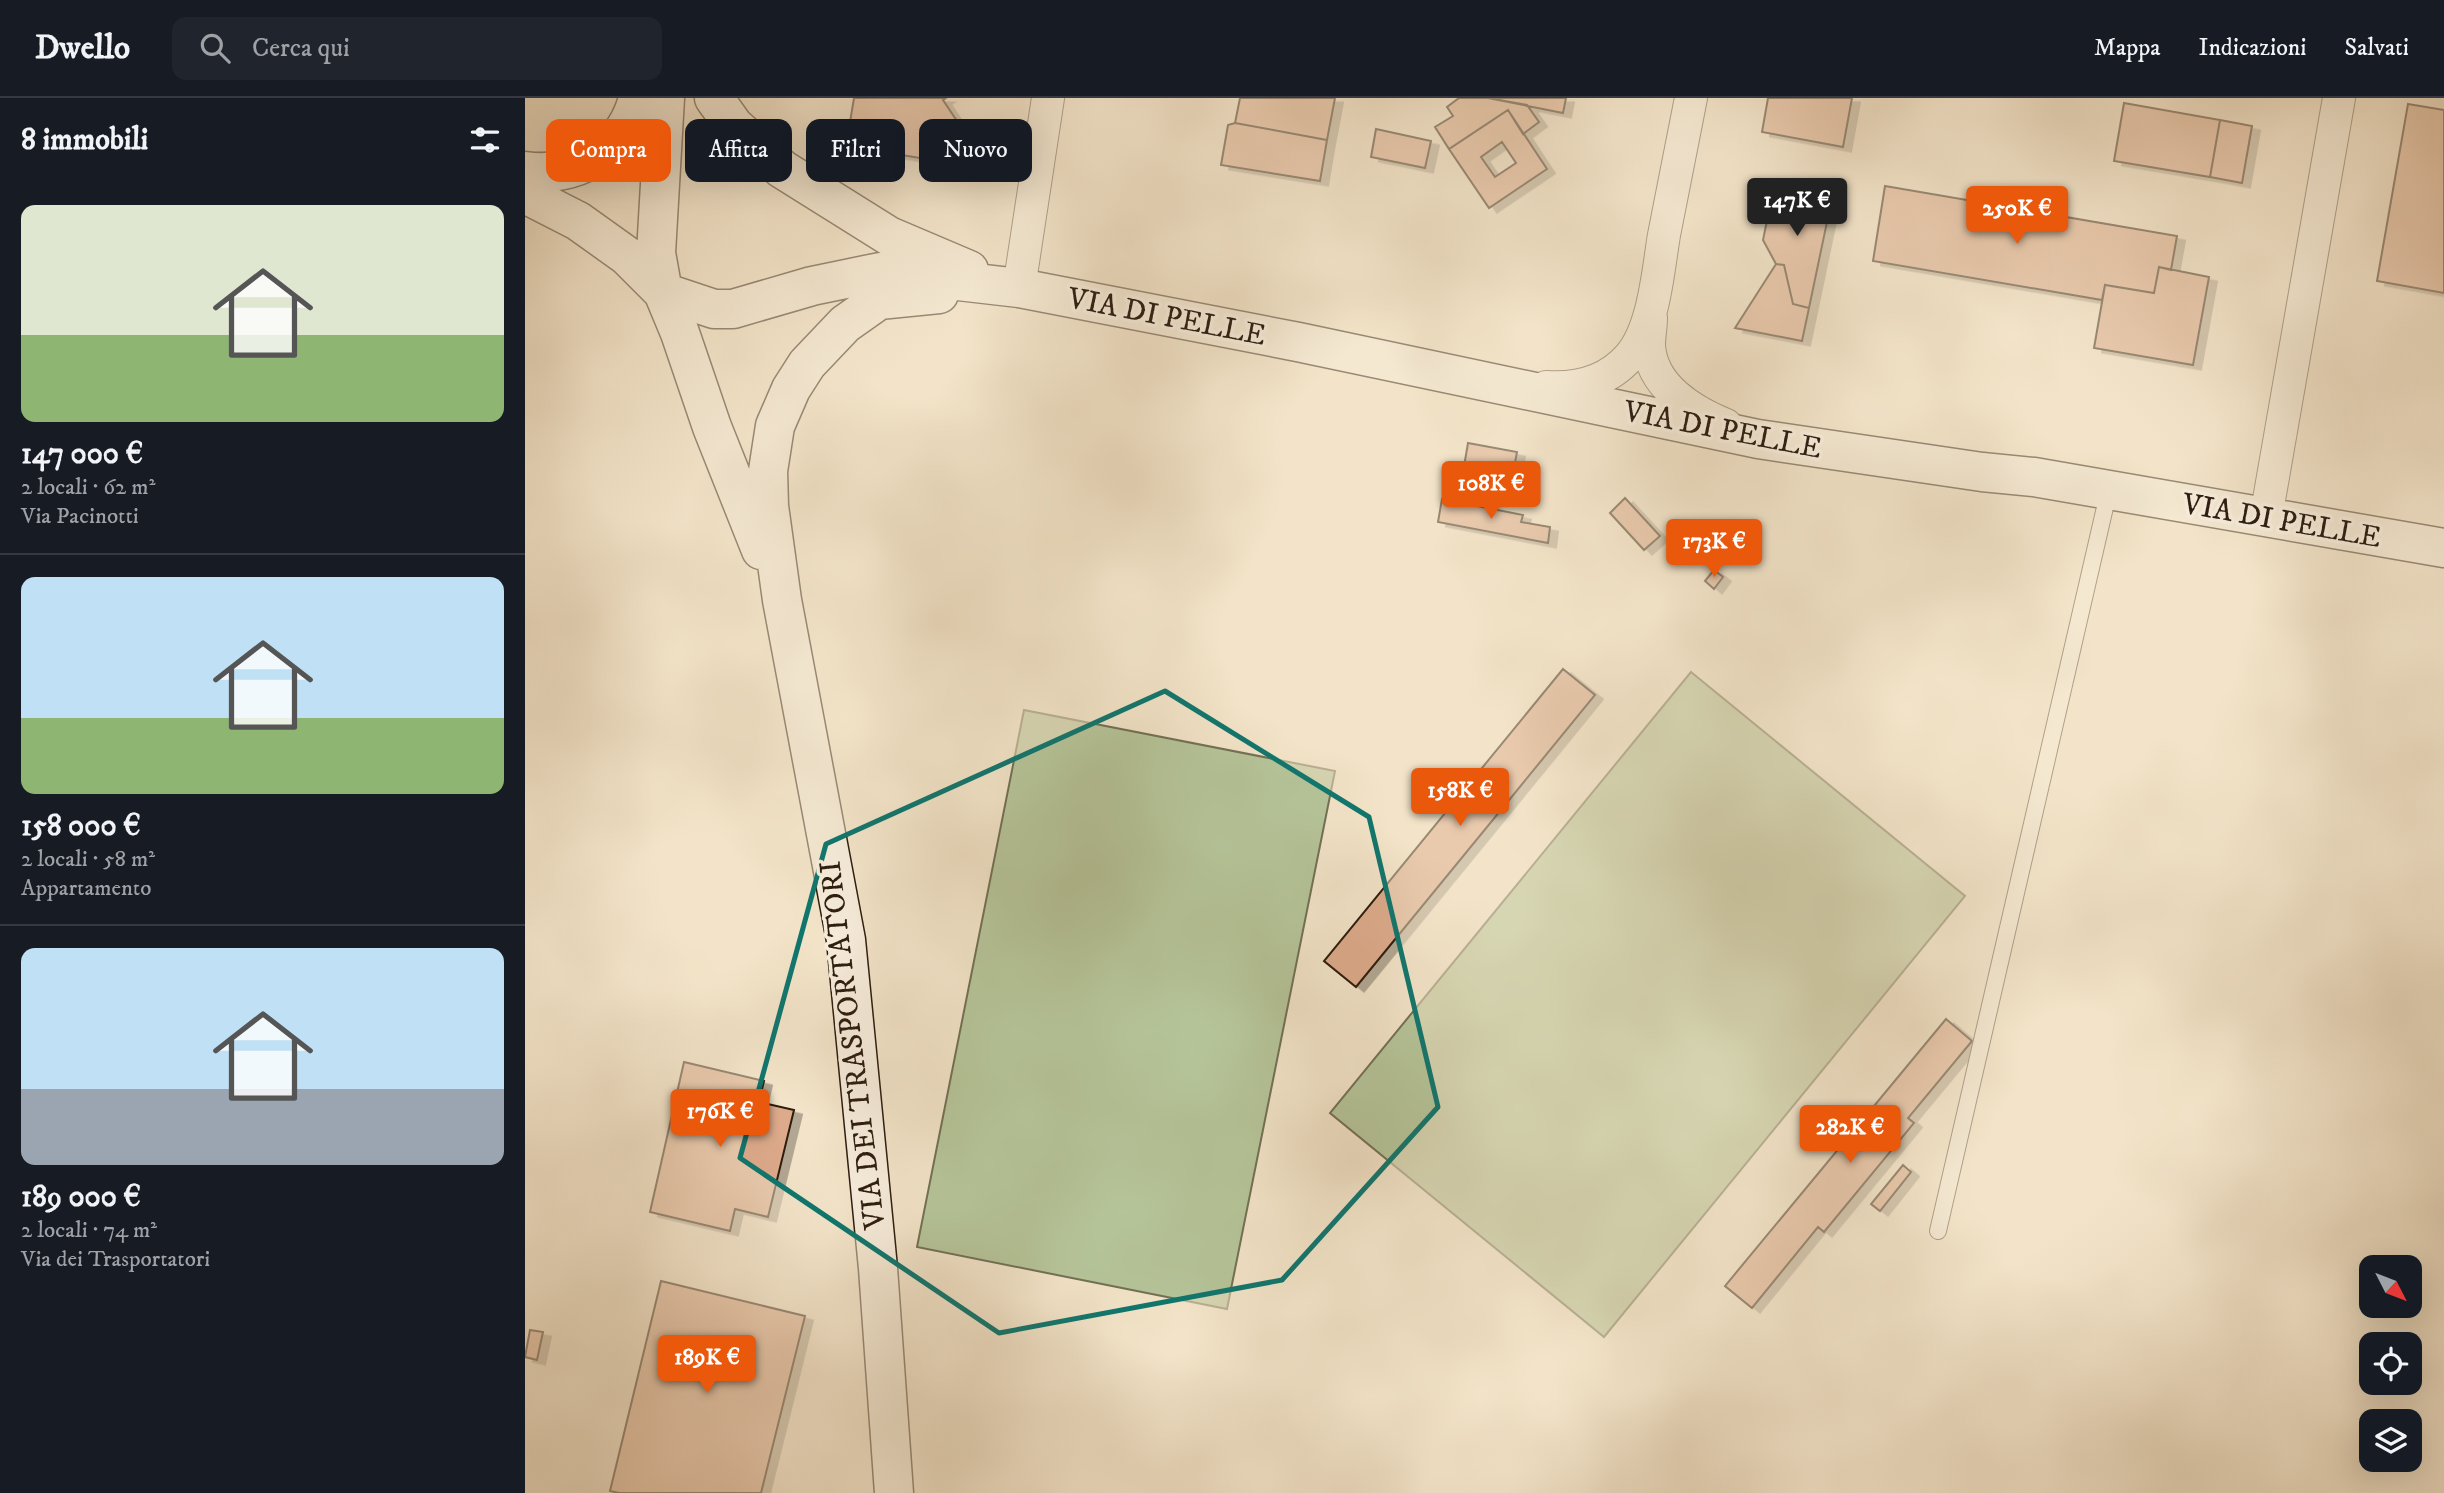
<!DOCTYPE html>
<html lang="it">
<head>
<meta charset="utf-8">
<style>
	:root { --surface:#171b24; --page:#20242c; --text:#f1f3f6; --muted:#9ea1a6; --line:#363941; --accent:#ea580c }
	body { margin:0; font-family:"IM FELL DW Pica",serif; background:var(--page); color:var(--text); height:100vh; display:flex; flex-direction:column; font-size:26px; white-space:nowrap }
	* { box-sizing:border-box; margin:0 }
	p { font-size:23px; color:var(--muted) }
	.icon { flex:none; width:38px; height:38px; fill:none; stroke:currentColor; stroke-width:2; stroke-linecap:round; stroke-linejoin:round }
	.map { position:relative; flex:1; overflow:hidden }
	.sheet { display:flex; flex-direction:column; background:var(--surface); width:525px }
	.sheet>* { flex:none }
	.banner { position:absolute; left:21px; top:21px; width:665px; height:63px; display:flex; gap:14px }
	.needle { width:46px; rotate:132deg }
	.buttons { position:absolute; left:1834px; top:1157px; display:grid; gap:14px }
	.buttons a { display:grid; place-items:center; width:63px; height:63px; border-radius:14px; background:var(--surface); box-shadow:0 7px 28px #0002; font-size:35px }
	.price { position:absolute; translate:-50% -60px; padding:0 16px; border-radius:7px; background:var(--accent); color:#fff; font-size:23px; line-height:46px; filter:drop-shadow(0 2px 4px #0008) }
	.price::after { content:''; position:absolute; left:50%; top:42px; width:21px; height:16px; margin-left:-10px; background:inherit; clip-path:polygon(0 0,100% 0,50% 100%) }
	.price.current { background:#222; color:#fff }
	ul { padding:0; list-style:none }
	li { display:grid; align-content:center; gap:14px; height:371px; padding:0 21px }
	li+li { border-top:2px solid var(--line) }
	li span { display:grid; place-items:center; height:217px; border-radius:14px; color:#555 }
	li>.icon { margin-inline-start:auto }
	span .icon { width:126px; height:126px; fill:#fffc; stroke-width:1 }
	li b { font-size:30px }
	h2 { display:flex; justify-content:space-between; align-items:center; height:84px; padding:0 21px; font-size:30px }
	.tag { padding:0 24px; border-radius:14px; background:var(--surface); box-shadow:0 7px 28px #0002; font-size:24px; line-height:63px }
	.tag.current { background:var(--accent); color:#fff }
	header { display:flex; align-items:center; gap:42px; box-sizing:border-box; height:98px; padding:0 35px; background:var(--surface); border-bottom:2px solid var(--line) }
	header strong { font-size:33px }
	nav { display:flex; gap:38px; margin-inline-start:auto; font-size:24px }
	.search { width:490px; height:63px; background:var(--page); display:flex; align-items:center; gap:18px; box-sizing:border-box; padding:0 24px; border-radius:14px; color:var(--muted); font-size:26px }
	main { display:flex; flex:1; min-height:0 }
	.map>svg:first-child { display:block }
	.park { fill:#b6c59a; stroke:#727155; stroke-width:2 }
	.building { fill:#ddab8c; stroke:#2d1d10; stroke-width:2; fill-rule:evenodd; filter:url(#shadow) }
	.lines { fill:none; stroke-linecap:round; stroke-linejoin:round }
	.lane-casing { stroke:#5e4f3e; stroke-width:18 }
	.street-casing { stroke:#5e4f3e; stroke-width:34 }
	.secondary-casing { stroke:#2d1d10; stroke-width:41 }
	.lane { stroke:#f7eddc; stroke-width:16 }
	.street { stroke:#f7eddc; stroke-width:32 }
	.secondary { stroke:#f7eddc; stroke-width:38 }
	.marked { fill:none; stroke:#0f766e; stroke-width:5; stroke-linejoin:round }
	.labels { text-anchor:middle; stroke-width:7; stroke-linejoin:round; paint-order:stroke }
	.street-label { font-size:30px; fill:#2d1d10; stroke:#f7eddc }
</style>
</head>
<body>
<header>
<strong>Dwello</strong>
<div class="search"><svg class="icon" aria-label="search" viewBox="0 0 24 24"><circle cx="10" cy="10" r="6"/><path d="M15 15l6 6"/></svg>Cerca qui</div>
<nav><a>Mappa</a><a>Indicazioni</a><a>Salvati</a></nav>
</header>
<main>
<section class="sheet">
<h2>8 immobili<svg class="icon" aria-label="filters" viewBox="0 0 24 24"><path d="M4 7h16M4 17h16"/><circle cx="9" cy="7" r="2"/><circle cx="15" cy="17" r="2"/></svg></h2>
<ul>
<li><span style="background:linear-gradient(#dfe7d0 60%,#8fb573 0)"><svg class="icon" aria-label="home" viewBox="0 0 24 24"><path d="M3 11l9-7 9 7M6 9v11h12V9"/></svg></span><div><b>147 000 €</b><p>2 locali · 62 m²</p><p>Via Pacinotti</p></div></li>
<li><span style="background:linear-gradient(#bfe0f5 65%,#8fb573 0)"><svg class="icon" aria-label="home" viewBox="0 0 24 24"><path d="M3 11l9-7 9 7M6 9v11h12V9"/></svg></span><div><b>158 000 €</b><p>2 locali · 58 m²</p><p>Appartamento</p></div></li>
<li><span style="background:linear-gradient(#bfe0f5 65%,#9aa5b1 0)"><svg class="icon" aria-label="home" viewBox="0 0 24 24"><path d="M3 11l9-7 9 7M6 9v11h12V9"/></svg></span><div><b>189 000 €</b><p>2 locali · 74 m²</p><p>Via dei Trasportatori</p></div></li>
</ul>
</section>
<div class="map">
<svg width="1919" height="1395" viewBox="0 0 1919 1395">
	<defs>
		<filter id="shadow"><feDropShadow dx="8" dy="4.5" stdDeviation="0" flood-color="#0004"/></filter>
	</defs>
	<rect width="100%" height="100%" fill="#f3e4c9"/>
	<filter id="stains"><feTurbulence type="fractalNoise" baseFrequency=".00286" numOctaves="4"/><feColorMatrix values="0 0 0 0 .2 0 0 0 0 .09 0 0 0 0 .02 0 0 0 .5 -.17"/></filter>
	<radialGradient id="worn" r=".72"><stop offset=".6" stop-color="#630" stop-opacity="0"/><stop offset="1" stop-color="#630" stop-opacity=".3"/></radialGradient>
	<path class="park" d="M 1166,574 L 1440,798 L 1079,1239 L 805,1015 Z
		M 499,612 L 810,673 L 702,1211 L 392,1149 Z"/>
	<path class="building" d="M 329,0 L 421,0 L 418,2 L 442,38 L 407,62 L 321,48 Z
		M 715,0 L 810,0 L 802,42 L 710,25 Z
		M 934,0 L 963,0 L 1002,7 L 1014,24 L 998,36 L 983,12 L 924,51 L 910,29 L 928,18 L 922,9 Z
		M 963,0 L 1041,0 L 1038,15 Z
		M 1243,0 L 1327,0 L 1318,49 L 1237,34 Z
		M 1599,5 L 1695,22 L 1685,79 L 1589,63 Z
		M 1883,6 L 1919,12 L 1919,195 L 1852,183 Z
		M 983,12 L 1022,71 L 964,110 L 924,51 ZM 977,44 L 991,65 L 970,79 L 956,59 Z
		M 1695,22 L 1727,28 L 1717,85 L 1685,79 Z
		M 710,25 L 802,42 L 795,83 L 696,67 L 703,27 Z
		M 851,31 L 906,43 L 900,70 L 846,59 Z
		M 1249,88 L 1307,100 L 1284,210 L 1268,206 L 1259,167 L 1251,166 L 1238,142 Z
		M 1360,88 L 1652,138 L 1646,172 L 1634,169 L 1629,195 L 1580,187 L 1577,202 L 1348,163 Z
		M 1251,166 L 1259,167 L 1268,206 L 1284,210 L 1277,243 L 1210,230 Z
		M 1634,169 L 1684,179 L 1668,267 L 1569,250 L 1580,187 L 1629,195 Z
		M 943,345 L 992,354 L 983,402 L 935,392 Z
		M 1100,400 L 1135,438 L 1119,452 L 1085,415 Z
		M 917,401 L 998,417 L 996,424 L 1025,429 L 1023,445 L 913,424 Z
		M 1189,472 L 1198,479 L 1189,491 L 1180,483 Z
		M 1038,571 L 1070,597 L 831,889 L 799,863 Z
		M 1421,921 L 1447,943 L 1383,1020 L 1389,1025 L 1299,1134 L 1293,1129 L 1227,1210 L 1200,1188 Z
		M 159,964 L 239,983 L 234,1004 L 269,1012 L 243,1119 L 210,1111 L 205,1133 L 125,1114 Z
		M 1378,1067 L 1386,1074 L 1355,1113 L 1346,1106 Z
		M 136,1183 L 280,1218 L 236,1395 L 94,1395 L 85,1393 Z
		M 5,1232 L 18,1234 L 12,1262 L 0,1259 Z"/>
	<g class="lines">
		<defs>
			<path id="lane" d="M 1413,1133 L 1584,392"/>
			<path id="street" d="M 494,190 L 523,0
				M 1126,220 C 1126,229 1124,238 1124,247 C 1126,288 1167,313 1201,327
				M 1021,289 C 1052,291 1083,283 1104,259 C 1129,231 1133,173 1139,137 C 1148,91 1157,46 1166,0
				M 1741,419 L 1814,0"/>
			<path id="secondary" d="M 140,0 L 131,155 L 138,194 L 155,235 L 187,329 L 236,452
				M 189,0 L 209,28 L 257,71 L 364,138 L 444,172
				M 0,73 C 52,80 100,52 113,0
				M 0,96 L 53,123 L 102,158 L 138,194 L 189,211 L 208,211 L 287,188 L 355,174 L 494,190 L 773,244 L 1233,341 L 1457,374 L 1509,379 L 1919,450
				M 369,1395 L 353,1170 L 321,842 L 257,502 L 244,408 L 243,373 L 250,328 L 266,291 L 282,266 L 320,226 L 354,202 L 414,196"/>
		</defs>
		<use href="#lane" class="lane-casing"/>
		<use href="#street" class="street-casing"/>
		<use href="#secondary" class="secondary-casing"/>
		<use href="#lane" class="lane"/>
		<use href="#street" class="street"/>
		<use href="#secondary" class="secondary"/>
	</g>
	<path d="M0 0H1919V1395H0ZM 640,593 L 844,719 L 913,1009 L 757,1182 L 474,1235 L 215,1060 L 301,746 Z" fill="#f3e4c9" fill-opacity=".55" fill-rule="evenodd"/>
	<path class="marked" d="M 640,593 L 844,719 L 913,1009 L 757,1182 L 474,1235 L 215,1060 L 301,746 Z"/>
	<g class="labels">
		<g class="street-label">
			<text transform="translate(642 218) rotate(11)" y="10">VIA DI PELLE</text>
			<text transform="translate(1198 331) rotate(11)" y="10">VIA DI PELLE</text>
			<text transform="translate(1757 422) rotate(10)" y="10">VIA DI PELLE</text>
			<text transform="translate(327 947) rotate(-97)" y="10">VIA DEI TRASPORTATORI</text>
		</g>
	</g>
	<rect width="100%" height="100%" filter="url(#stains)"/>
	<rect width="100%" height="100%" fill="url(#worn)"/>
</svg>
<div class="buttons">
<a><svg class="needle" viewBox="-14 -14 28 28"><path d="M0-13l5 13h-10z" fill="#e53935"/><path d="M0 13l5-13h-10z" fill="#9ea1a6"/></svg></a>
<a><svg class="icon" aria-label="locate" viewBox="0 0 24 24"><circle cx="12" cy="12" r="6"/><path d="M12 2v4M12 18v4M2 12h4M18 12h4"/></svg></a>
<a><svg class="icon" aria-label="layers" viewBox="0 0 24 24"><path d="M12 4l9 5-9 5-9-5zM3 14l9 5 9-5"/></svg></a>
</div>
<b class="price current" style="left:1272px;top:140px">147K €</b>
<b class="price" style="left:1492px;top:148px">250K €</b>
<b class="price" style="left:966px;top:423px">108K €</b>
<b class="price" style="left:1189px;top:481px">173K €</b>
<b class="price" style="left:935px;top:730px">158K €</b>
<b class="price" style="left:195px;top:1051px">176K €</b>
<b class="price" style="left:1325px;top:1067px">282K €</b>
<b class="price" style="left:182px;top:1297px">189K €</b>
<div class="banner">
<a class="tag current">Compra</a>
<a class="tag">Affitta</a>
<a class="tag">Filtri</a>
<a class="tag">Nuovo</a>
</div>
</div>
</main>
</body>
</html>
